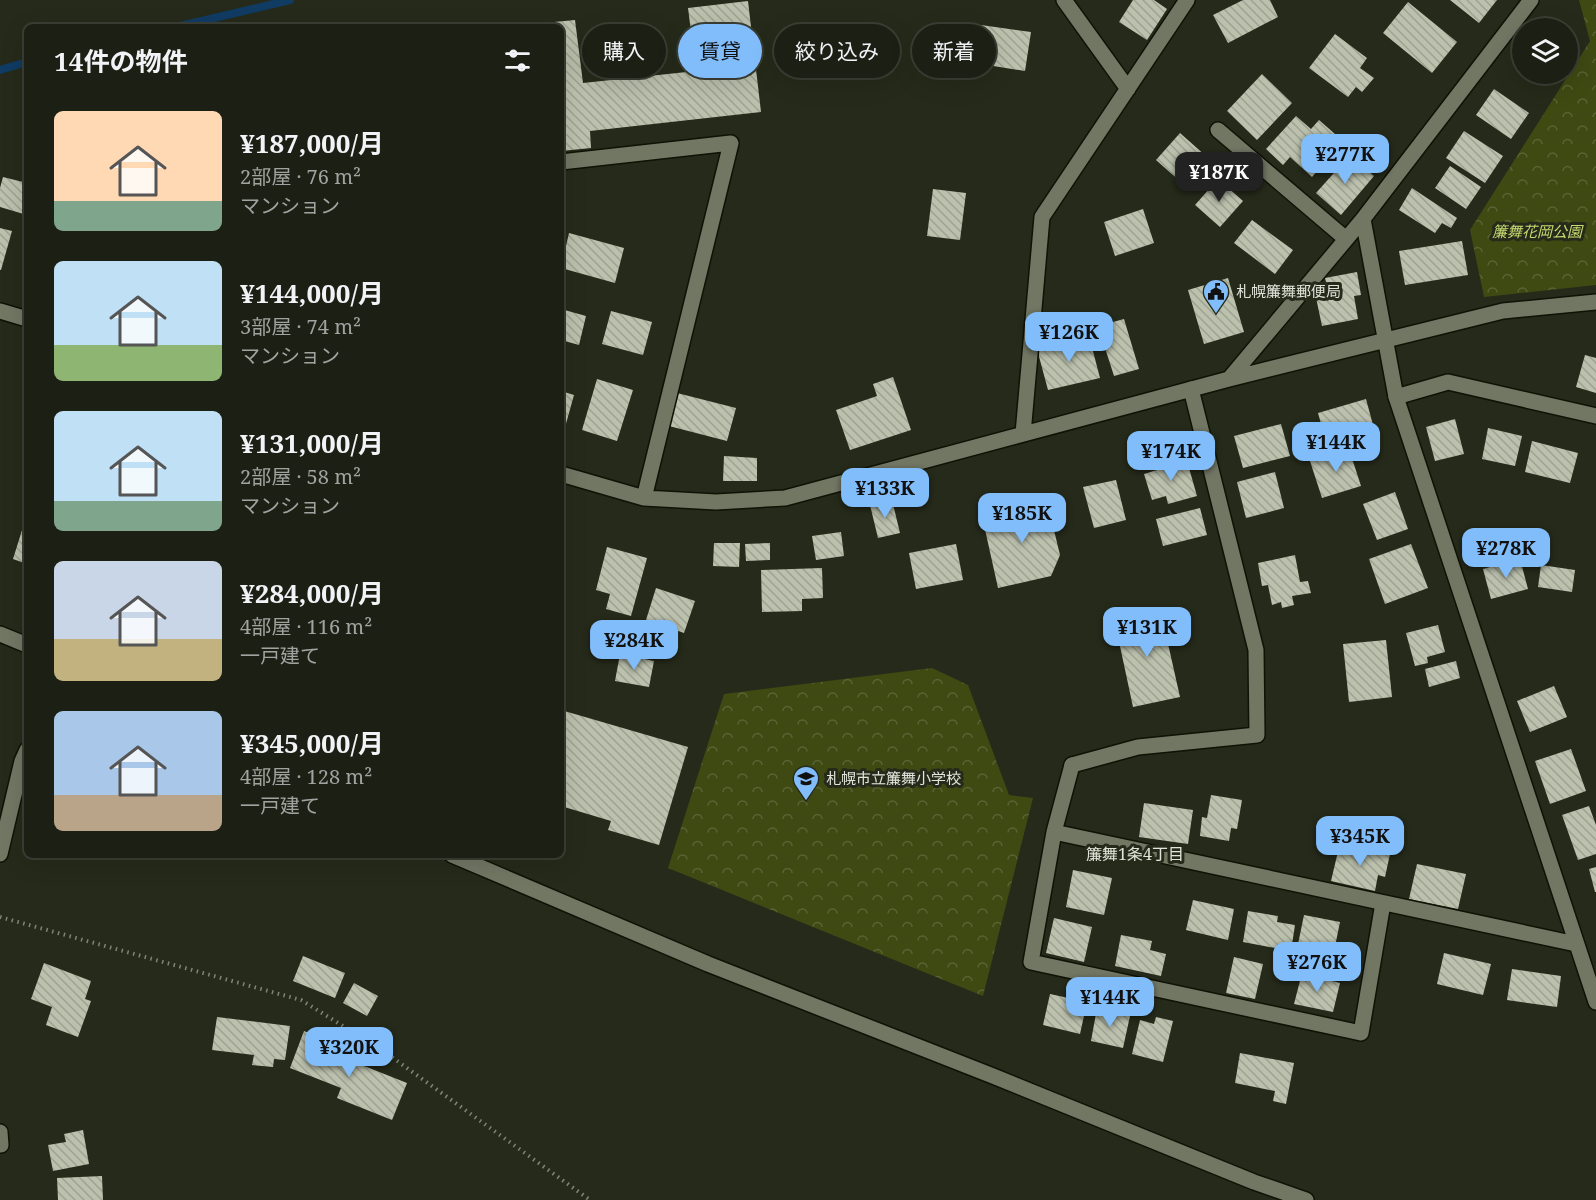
<!DOCTYPE html>
<html lang="ja">
<head>
<meta charset="utf-8">
<style>
	:root { --surface:#1c2014; --page:#292d22; --text:#f1f3f6; --muted:#a0a3a0; --line:#3a3e34; --accent:#81bdfa }
	body { margin:0; font-family:"Noto Serif","Noto Sans JP",serif; background:var(--page); color:var(--text); height:100vh; display:flex; flex-direction:column; font-size:22px; white-space:nowrap }
	* { box-sizing:border-box; margin:0 }
	p { font-size:20px; color:var(--muted) }
	.icon { flex:none; width:33px; height:33px; fill:none; stroke:currentColor; stroke-width:2; stroke-linecap:round; stroke-linejoin:round }
	.map { position:relative; flex:1; overflow:hidden }
	.panel { position:absolute; left:24px; top:24px; width:540px; height:834px; display:flex; flex-direction:column; background:var(--surface); border-radius:9px; box-shadow:0 6px 24px #0002,0 0 0 2px var(--line) }
	.panel>* { flex:none }
	.banner { position:absolute; left:582px; top:24px; width:570px; height:54px; display:flex; gap:12px }
	.buttons { position:absolute; left:1512px; top:18px; display:grid; gap:12px }
	.buttons a { display:grid; place-items:center; width:66px; height:66px; border-radius:50%; background:var(--surface); box-shadow:0 6px 24px #0002,0 0 0 2px var(--line); font-size:30px }
	.price { position:absolute; translate:-50% -51px; padding:0 14px; border-radius:12px; background:var(--accent); color:#111; font-size:20px; line-height:39px; filter:drop-shadow(0 2px 3px #0008) }
	.price::after { content:''; position:absolute; left:50%; top:36px; width:18px; height:14px; margin-left:-9px; background:inherit; clip-path:polygon(0 0,100% 0,50% 100%) }
	.price.active { background:#222; color:#fff }
	ul { padding:0; list-style:none }
	li { display:flex; align-items:center; gap:18px; height:150px; padding:0 30px }
	li span { display:grid; place-items:center; flex:none; width:168px; height:120px; border-radius:9px; color:#555 }
	li>.icon { margin-inline-start:auto }
	span .icon { width:72px; height:72px; fill:#fffc; stroke-width:1 }
	li b { font-size:26px }
	h2 { display:flex; justify-content:space-between; align-items:center; height:72px; padding:0 30px; font-size:26px }
	.pill { padding:0 21px; border-radius:27px; background:var(--surface); box-shadow:0 6px 24px #0002,0 0 0 2px var(--line); font-size:21px; line-height:54px }
	.pill.active { background:var(--accent); color:#111 }
	.map>svg:first-child { display:block }
	.park { fill:url(#park-crowns) }
	.lines { fill:none; stroke-linecap:round; stroke-linejoin:round }
	.stream { stroke:#103b63; stroke-width:8 }
	.building { fill:url(#building-back-hatch) }
	.service-casing { stroke:#0f1205; stroke-width:18 }
	.minor-casing { stroke:#0f1205; stroke-width:18 }
	.tertiary-casing { stroke:#0f1205; stroke-width:18 }
	.path { stroke:#808477; stroke-width:4; stroke-dasharray:1.5 4.5; stroke-linecap:butt }
	.service { stroke:#727764; stroke-width:15 }
	.minor { stroke:#727764; stroke-width:15 }
	.tertiary { stroke:#727764; stroke-width:15 }
	.labels { text-anchor:middle; stroke-width:6; stroke-linejoin:round; paint-order:stroke }
	.park-label { font-size:15px; font-style:italic; fill:#c4db71; stroke:#262a1a }
	.poi-label { font-size:15px; fill:#e1e4da; stroke:#262a1a; text-anchor:start }
	.neighbourhood-label { font-size:16px; fill:#e1e4da; stroke:#262a1a }
</style>
</head>
<body>
<div class="map">
<svg width="1596" height="1200" viewBox="0 0 1596 1200">
	<defs>
		<pattern id="park-crowns" width="20" height="18" patternUnits="userSpaceOnUse" patternTransform="scale(1.5)"><rect width="20" height="18" fill="#3f4912"/><path d="M2 6a3 3 0 1 1 6 0M12 15a3 3 0 1 1 6 0" fill="none" stroke="#5a6334"/></pattern>
		<pattern id="building-back-hatch" width="6" height="6" patternUnits="userSpaceOnUse" patternTransform="scale(1.5)"><rect width="6" height="6" fill="#bbc1ad"/><path d="M-1 5l2 2M0 0l6 6M5-1l2 2" fill="none" stroke="#9da292"/></pattern>
	</defs>
	<rect width="100%" height="100%" fill="#262a1a"/>
	<path class="park" d="M 1579,0 L 1596,0 L 1596,285 L 1484,297 L 1470,230 L 1590,41 Z
		M 932,668 L 968,685 L 1009,795 L 1033,798 L 983,996 L 668,868 L 724,694 Z"/>
	<g class="lines">
		<path class="stream" d="M 176,27 L 290,0
			M 0,70 L 27,62"/>
	</g>
	<path class="building" d="M 1133,0 L 1154,0 L 1167,9 L 1147,40 L 1119,22 Z
		M 1243,0 L 1270,0 L 1278,17 L 1228,43 L 1213,15 Z
		M 1450,0 L 1497,0 L 1479,23 Z
		M 748,1 L 761,112 L 590,131 L 591,148 L 561,151 L 561,27 L 523,27 L 523,25 L 575,20 L 583,83 L 696,71 L 688,8 Z
		M 1408,2 L 1457,42 L 1432,73 L 1383,33 Z
		M 981,25 L 1031,32 L 1025,71 L 975,63 Z
		M 1335,34 L 1367,58 L 1360,68 L 1374,78 L 1362,92 L 1356,87 L 1348,97 L 1309,68 Z
		M 1262,74 L 1292,103 L 1257,140 L 1227,111 Z
		M 1494,89 L 1529,113 L 1511,139 L 1476,115 Z
		M 1296,116 L 1311,129 L 1319,120 L 1343,141 L 1312,177 L 1290,157 L 1283,165 L 1266,149 Z
		M 1464,131 L 1503,156 L 1485,183 L 1446,158 Z
		M 1180,133 L 1215,164 L 1191,191 L 1156,160 Z
		M 1350,155 L 1374,176 L 1341,215 L 1316,193 Z
		M 1450,166 L 1481,187 L 1466,209 L 1435,188 Z
		M 3,177 L 27,183 L 27,215 L 0,207 L 0,188 Z
		M 1218,179 L 1243,201 L 1220,227 L 1195,205 Z
		M 1412,188 L 1457,218 L 1451,228 L 1442,223 L 1435,233 L 1399,210 Z
		M 933,189 L 966,193 L 960,240 L 927,236 Z
		M 1143,209 L 1154,243 L 1115,256 L 1104,222 Z
		M 1252,220 L 1293,250 L 1275,274 L 1234,243 Z
		M 0,228 L 12,231 L 1,270 L 0,270 Z
		M 569,233 L 624,248 L 615,283 L 561,268 Z
		M 1462,241 L 1468,275 L 1405,285 L 1399,251 Z
		M 1357,272 L 1361,295 L 1354,296 L 1358,319 L 1322,326 L 1315,293 L 1328,290 L 1325,278 Z
		M 1228,278 L 1244,332 L 1204,344 L 1188,290 Z
		M 561,309 L 586,316 L 579,345 L 561,340 Z
		M 611,311 L 652,322 L 643,355 L 602,344 Z
		M 1124,319 L 1139,369 L 1114,376 L 1098,326 Z
		M 1089,336 L 1100,378 L 1048,390 L 1037,349 Z
		M 1585,355 L 1596,358 L 1596,393 L 1576,387 Z
		M 893,377 L 911,430 L 850,450 L 836,410 L 877,396 L 873,384 Z
		M 597,379 L 633,390 L 617,441 L 582,430 Z
		M 561,391 L 574,395 L 564,431 L 561,431 Z
		M 677,393 L 736,408 L 727,441 L 669,426 Z
		M 26,394 L 27,395 L 27,411 L 22,409 Z
		M 1366,399 L 1376,436 L 1361,440 L 1359,433 L 1326,442 L 1318,413 Z
		M 1455,419 L 1464,454 L 1435,461 L 1426,427 Z
		M 1281,424 L 1290,456 L 1243,468 L 1234,436 Z
		M 1488,428 L 1522,436 L 1515,466 L 1482,459 Z
		M 1532,441 L 1578,453 L 1570,483 L 1525,472 Z
		M 1349,449 L 1361,486 L 1322,498 L 1310,461 Z
		M 724,456 L 757,458 L 757,481 L 723,481 Z
		M 1172,459 L 1174,465 L 1187,461 L 1197,496 L 1168,504 L 1166,496 L 1152,500 L 1144,474 L 1157,470 L 1155,463 Z
		M 1275,472 L 1284,508 L 1246,518 L 1237,482 Z
		M 1116,480 L 1126,520 L 1094,528 L 1083,487 Z
		M 1395,492 L 1408,529 L 1377,540 L 1363,504 Z
		M 892,500 L 900,533 L 878,538 L 870,505 Z
		M 1047,501 L 1060,555 L 1051,576 L 998,588 L 982,516 Z
		M 1200,508 L 1207,535 L 1163,546 L 1156,519 Z
		M 23,527 L 27,528 L 27,564 L 13,559 Z
		M 841,532 L 844,556 L 816,560 L 812,536 Z
		M 714,543 L 740,543 L 739,567 L 713,566 Z
		M 770,543 L 770,560 L 746,561 L 745,544 Z
		M 956,544 L 963,580 L 916,589 L 909,553 Z
		M 1411,544 L 1428,588 L 1385,604 L 1369,559 Z
		M 607,547 L 647,558 L 631,616 L 606,609 L 610,594 L 596,590 Z
		M 1295,555 L 1300,582 L 1308,581 L 1311,593 L 1292,596 L 1294,605 L 1282,608 L 1281,602 L 1272,605 L 1268,585 L 1262,586 L 1258,563 Z
		M 1520,559 L 1528,589 L 1491,599 L 1483,569 Z
		M 1541,565 L 1575,570 L 1572,592 L 1538,587 Z
		M 822,568 L 823,598 L 802,599 L 802,611 L 762,612 L 761,570 Z
		M 656,588 L 695,601 L 684,633 L 646,620 Z
		M 1160,608 L 1180,697 L 1133,707 L 1114,618 Z
		M 1438,625 L 1445,652 L 1427,657 L 1428,663 L 1415,666 L 1406,633 Z
		M 1386,640 L 1392,697 L 1349,702 L 1343,644 Z
		M 620,654 L 654,661 L 649,687 L 615,681 Z
		M 1456,661 L 1460,678 L 1429,687 L 1425,669 Z
		M 1554,686 L 1567,717 L 1530,732 L 1517,701 Z
		M 561,710 L 688,747 L 659,845 L 608,830 L 611,821 L 561,806 Z
		M 1571,749 L 1586,791 L 1550,804 L 1535,761 Z
		M 1211,795 L 1242,800 L 1237,829 L 1231,828 L 1229,841 L 1200,836 L 1202,817 L 1207,818 Z
		M 1144,803 L 1193,810 L 1188,844 L 1139,837 Z
		M 1589,806 L 1596,825 L 1596,854 L 1578,860 L 1562,815 Z
		M 1340,843 L 1390,854 L 1385,877 L 1378,875 L 1375,891 L 1331,881 Z
		M 1417,864 L 1466,874 L 1458,909 L 1409,899 Z
		M 1596,867 L 1596,892 L 1595,892 L 1589,869 Z
		M 1073,870 L 1112,878 L 1104,915 L 1066,907 Z
		M 1193,900 L 1234,909 L 1228,940 L 1186,930 Z
		M 1248,911 L 1278,916 L 1277,922 L 1295,925 L 1291,951 L 1243,942 Z
		M 1304,915 L 1340,922 L 1332,961 L 1296,954 Z
		M 1054,918 L 1092,927 L 1084,962 L 1046,953 Z
		M 1121,935 L 1152,941 L 1150,950 L 1166,954 L 1161,976 L 1115,966 Z
		M 1444,953 L 1491,964 L 1483,995 L 1437,984 Z
		M 303,956 L 345,973 L 335,998 L 293,981 Z
		M 1234,957 L 1263,964 L 1255,999 L 1226,993 Z
		M 44,963 L 91,981 L 85,999 L 91,1001 L 78,1037 L 46,1025 L 52,1007 L 31,999 Z
		M 1512,969 L 1561,976 L 1557,1007 L 1507,1000 Z
		M 1302,973 L 1340,983 L 1333,1012 L 1294,1004 Z
		M 354,983 L 378,996 L 367,1016 L 343,1003 Z
		M 1050,994 L 1087,1002 L 1080,1034 L 1043,1025 Z
		M 1097,1008 L 1130,1016 L 1123,1048 L 1091,1041 Z
		M 217,1017 L 290,1026 L 285,1060 L 274,1059 L 273,1067 L 252,1065 L 254,1055 L 212,1050 Z
		M 1156,1017 L 1173,1021 L 1163,1062 L 1132,1054 L 1140,1020 L 1154,1024 Z
		M 304,1031 L 327,1040 L 324,1050 L 407,1083 L 392,1120 L 337,1098 L 341,1088 L 290,1068 Z
		M 1240,1053 L 1294,1063 L 1286,1104 L 1273,1101 L 1275,1091 L 1235,1083 Z
		M 83,1130 L 89,1164 L 53,1171 L 48,1145 L 66,1142 L 64,1134 Z
		M 102,1176 L 103,1200 L 58,1200 L 57,1178 Z"/>
	<g class="lines">
		<defs>
			<path id="service" d="M 1218,130 L 1346,239
				M 1396,397 L 1448,382 L 1596,416
				M 1072,765 L 1138,747 L 1257,735 L 1256,650 L 1191,389"/>
			<path id="minor" d="M 1064,0 L 1128,89
				M 561,162 L 731,143 L 644,498
				M 1363,219 L 1396,397 L 1596,1002
				M 0,311 L 27,319
				M 1229,379 L 1363,219 L 1531,0
				M 1023,434 L 1042,217 L 1187,0
				M 561,474 L 644,498 L 716,502 L 785,498 L 1229,379 L 1503,311 L 1596,302
				M 1054,832 L 1072,765
				M 0,854 L 22,761 L 27,750
				M 1383,903 L 1361,1033 L 1031,962 L 1054,832 L 1576,944
				M 0,1132 L 1,1145"/>
			<path id="tertiary" d="M 0,634 L 27,645
				M 452,855 L 708,964 L 993,1076 L 1254,1182 L 1306,1200"/>
		</defs>
		<use href="#service" class="service-casing"/>
		<use href="#minor" class="minor-casing"/>
		<use href="#tertiary" class="tertiary-casing"/>
		<path class="path" d="M 0,917 L 301,1000 L 382,1050 L 590,1200"/>
		<use href="#service" class="service"/>
		<use href="#minor" class="minor"/>
		<use href="#tertiary" class="tertiary"/>
	</g>
	<defs>
		<symbol id="civic-pin" viewBox="-11 -11 22 30"><path d="M0 17L-7.5 6A9.5 9.5 0 1 1 7.5 6Z" fill="#81bdfa" stroke="#262a1a"/><path d="M-.6-6.5H3V-4.5H.6V-3L4-1V1h2V6H-6V1h2V-1L-.6-3ZM-1.2 2.5V6h2.4V2.5Z" fill="#111"/></symbol>
		<symbol id="school-pin" viewBox="-11 -11 22 30"><path d="M0 17L-7.5 6A9.5 9.5 0 1 1 7.5 6Z" fill="#81bdfa" stroke="#262a1a"/><path d="M0-5L7-2L0 1L-7-2ZM-4 1L0 2.5L4 1V4Q0 6-4 4Z" fill="#111"/></symbol>
	</defs>
	<g fill-rule="evenodd">
		<use href="#civic-pin" x="1201" y="277" width="30" height="40"/>
		<use href="#school-pin" x="791" y="764" width="30" height="40"/>
	</g>
	<g class="labels">
		<g class="park-label">
			<text x="1537" y="237">簾舞花岡公園</text>
		</g>
		<g class="poi-label">
			<text x="1236" y="297">札幌簾舞郵便局</text>
			<text x="826" y="784">札幌市立簾舞小学校</text>
		</g>
		<g class="neighbourhood-label">
			<text x="1135" y="860">簾舞1条4丁目</text>
		</g>
	</g>
</svg>
<div class="buttons">
<a><svg class="icon" aria-label="layers" viewBox="0 0 24 24"><path d="M12 4l9 5-9 5-9-5zM3 14l9 5 9-5"/></svg></a>
</div>
<b class="price" style="left:1345px;top:185px">¥277K</b>
<b class="price active" style="left:1219px;top:203px">¥187K</b>
<b class="price" style="left:1069px;top:363px">¥126K</b>
<b class="price" style="left:1336px;top:473px">¥144K</b>
<b class="price" style="left:1171px;top:482px">¥174K</b>
<b class="price" style="left:885px;top:519px">¥133K</b>
<b class="price" style="left:1022px;top:544px">¥185K</b>
<b class="price" style="left:1506px;top:579px">¥278K</b>
<b class="price" style="left:1147px;top:658px">¥131K</b>
<b class="price" style="left:634px;top:671px">¥284K</b>
<b class="price" style="left:1360px;top:867px">¥345K</b>
<b class="price" style="left:1317px;top:993px">¥276K</b>
<b class="price" style="left:1110px;top:1028px">¥144K</b>
<b class="price" style="left:349px;top:1078px">¥320K</b>
<div class="banner">
<a class="pill">購入</a>
<a class="pill active">賃貸</a>
<a class="pill">絞り込み</a>
<a class="pill">新着</a>
</div>
<section class="panel">
<h2>14件の物件<svg class="icon" aria-label="filters" viewBox="0 0 24 24"><path d="M4 7h16M4 17h16"/><circle cx="9" cy="7" r="2"/><circle cx="15" cy="17" r="2"/></svg></h2>
<ul>
<li><span style="background:linear-gradient(#ffd9b3 75%,#7fa58c 0)"><svg class="icon" aria-label="home" viewBox="0 0 24 24"><path d="M3 11l9-7 9 7M6 9v11h12V9"/></svg></span><div><b>¥187,000/月</b><p>2部屋 · 76 m²</p><p>マンション</p></div></li>
<li><span style="background:linear-gradient(#bfe0f5 70%,#8fb573 0)"><svg class="icon" aria-label="home" viewBox="0 0 24 24"><path d="M3 11l9-7 9 7M6 9v11h12V9"/></svg></span><div><b>¥144,000/月</b><p>3部屋 · 74 m²</p><p>マンション</p></div></li>
<li><span style="background:linear-gradient(#bfe0f5 75%,#7fa58c 0)"><svg class="icon" aria-label="home" viewBox="0 0 24 24"><path d="M3 11l9-7 9 7M6 9v11h12V9"/></svg></span><div><b>¥131,000/月</b><p>2部屋 · 58 m²</p><p>マンション</p></div></li>
<li><span style="background:linear-gradient(#c9d6e8 65%,#c2b280 0)"><svg class="icon" aria-label="home" viewBox="0 0 24 24"><path d="M3 11l9-7 9 7M6 9v11h12V9"/></svg></span><div><b>¥284,000/月</b><p>4部屋 · 116 m²</p><p>一戸建て</p></div></li>
<li><span style="background:linear-gradient(#a9c7e8 70%,#b9a48a 0)"><svg class="icon" aria-label="home" viewBox="0 0 24 24"><path d="M3 11l9-7 9 7M6 9v11h12V9"/></svg></span><div><b>¥345,000/月</b><p>4部屋 · 128 m²</p><p>一戸建て</p></div></li>
</ul>
</section>
</div>
</body>
</html>
